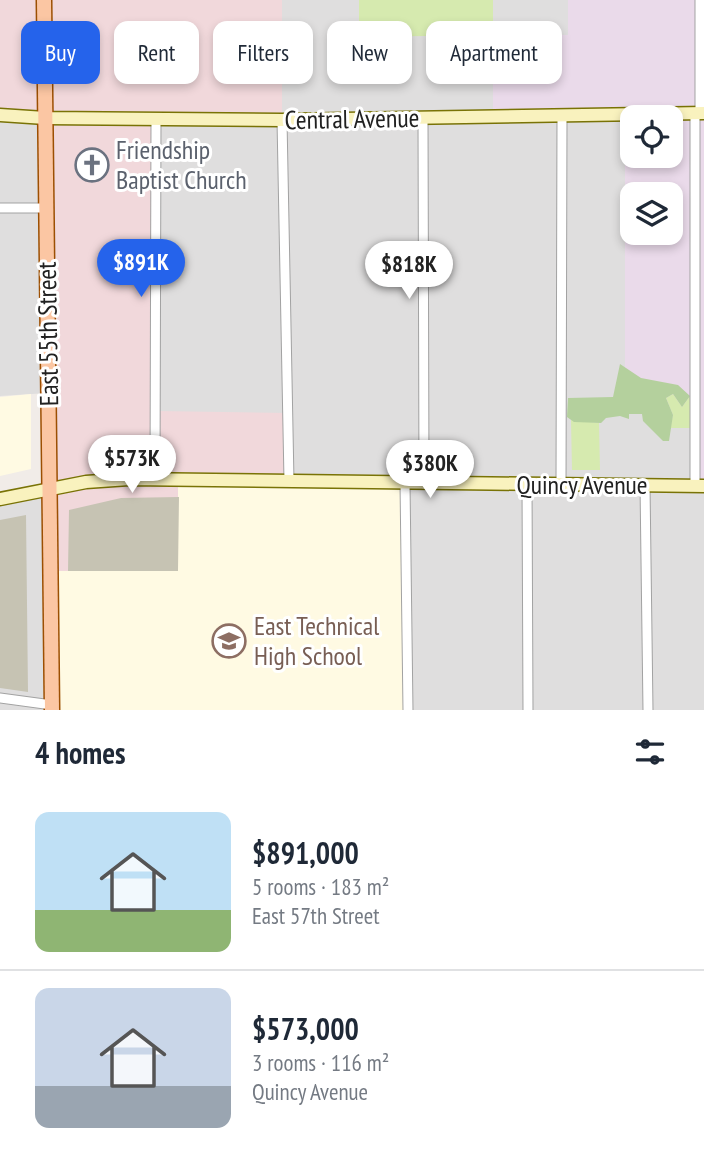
<!DOCTYPE html>
<html lang="en">
<head>
<meta charset="utf-8">
<style>
	:root { --surface:#fff; --page:#f6f6f7; --text:#1f2937; --muted:#747a83; --line:#e0e1e3; --accent:#2563eb }
	body { margin:0; font-family:"PT Sans Narrow",sans-serif; background:var(--page); color:var(--text); height:100vh; display:flex; flex-direction:column; font-size:26px; white-space:nowrap }
	* { box-sizing:border-box; margin:0 }
	p { font-size:23px; color:var(--muted) }
	.icon { flex:none; width:38px; height:38px; fill:none; stroke:currentColor; stroke-width:2; stroke-linecap:round; stroke-linejoin:round }
	.map { position:relative; height:710px; overflow:hidden }
	.panel { display:flex; flex-direction:column; background:var(--surface); flex:1 }
	.panel>* { flex:none }
	.guide { position:absolute; left:21px; top:21px; width:663px; height:63px; display:flex; gap:14px }
	.tools { position:absolute; left:620px; top:105px; display:grid; gap:14px }
	.tools a { display:grid; place-items:center; width:63px; height:63px; border-radius:14px; background:var(--surface); box-shadow:0 4px 10px #0003; font-size:35px }
	.price { position:absolute; translate:-50% -60px; padding:0 16px; border-radius:24px; background:#fff; color:#222; font-size:23px; line-height:46px; filter:drop-shadow(0 2px 4px #0008) }
	.price::after { content:''; position:absolute; left:50%; top:42px; width:21px; height:16px; margin-left:-10px; background:inherit; clip-path:polygon(0 0,100% 0,50% 100%) }
	.price.on { background:var(--accent); color:#fff }
	ul { padding:0; list-style:none }
	li { display:flex; align-items:center; gap:21px; height:175px; padding:0 35px }
	li+li { border-top:2px solid var(--line) }
	li span { display:grid; place-items:center; flex:none; width:196px; height:140px; border-radius:14px; color:#555 }
	li>.icon { margin-inline-start:auto }
	span .icon { width:84px; height:84px; fill:#fffc; stroke-width:1 }
	li b { font-size:30px }
	h2 { display:flex; justify-content:space-between; align-items:center; height:84px; padding:0 35px; font-size:30px }
	.pill { padding:0 24px; border-radius:14px; background:var(--surface); box-shadow:0 4px 10px #0003; font-size:24px; line-height:63px }
	.pill.on { background:var(--accent); color:#fff }
	.map>svg:first-child { display:block }
	.residential { fill:#dfdede }
	.commercial { fill:#f1d8db }
	.industrial { fill:#eadaea; fill-rule:evenodd }
	.education { fill:#fffae3 }
	.construction { fill:#c6c3b3 }
	.grass { fill:#d6eaaf }
	.forest { fill:#b4d09d }
	.lines { fill:none; stroke-linecap:round; stroke-linejoin:round }
	.street-casing { stroke:#a2a2a2; stroke-width:11 }
	.secondary-casing { stroke:#797306; stroke-width:15 }
	.primary-casing { stroke:#9c4f02; stroke-width:17 }
	.street { stroke:#fff; stroke-width:9 }
	.secondary { stroke:#f9f2be; stroke-width:12 }
	.primary { stroke:#fbc6a3; stroke-width:14 }
	.labels { text-anchor:middle; stroke-width:6; stroke-linejoin:round; paint-order:stroke }
	.street-label { font-size:26px; fill:#212121; stroke:#fff }
	.worship-label { font-size:26px; fill:#5b616d; stroke:#fff; text-anchor:start }
	.education-label { font-size:26px; fill:#785e54; stroke:#fff; text-anchor:start }
</style>
</head>
<body>
<div class="map">
<svg width="704" height="710" viewBox="0 0 704 710">
	<rect width="100%" height="100%" fill="#f1ece8"/>
	<path class="residential" d="M 282,0 L 359,0 L 359,36 L 493,35 L 493,0 L 568,0 L 568,35 L 625,115 L 625,404 L 695,405 L 704,486 L 704,710 L 408,710 L 289,481 L 156,411 L 156,119 L 282,44 Z
		M 0,115 L 45,118 L 48,393 L 0,396 Z
		M 49,490 L 52,710 L 0,710 L 0,499 Z"/>
	<path class="commercial" d="M 0,0 L 282,0 L 282,120 L 156,119 L 156,411 L 288,413 L 289,481 L 178,480 L 178,571 L 50,571 L 45,118 L 0,115 Z"/>
	<path class="industrial" d="M 568,0 L 700,0 L 704,113 L 704,486 L 695,486 L 695,405 L 625,405 L 625,115 L 493,117 L 493,35 L 568,35 ZM 632,117 L 670,117 L 670,156 L 632,156 ZM 632,194 L 670,194 L 670,233 L 632,233 Z"/>
	<path class="education" d="M 31,394 L 31,469 L 0,476 L 0,397 Z
		M 178,480 L 405,484 L 408,710 L 52,710 L 50,571 L 178,571 Z"/>
	<path class="construction" d="M 179,497 L 178,571 L 68,571 L 69,510 L 121,498 Z
		M 26,515 L 28,692 L 0,688 L 0,520 Z"/>
	<path class="grass" d="M 359,0 L 493,0 L 493,35 L 359,37 Z
		M 673,394 L 682,407 L 690,396 L 691,428 L 670,428 L 673,415 L 666,398 Z
		M 571,420 L 599,423 L 600,470 L 572,470 Z"/>
	<path class="forest" d="M 620,364 L 641,378 L 678,385 L 690,396 L 682,407 L 673,394 L 666,398 L 673,415 L 669,441 L 663,441 L 643,421 L 642,414 L 629,414 L 629,419 L 620,416 L 606,418 L 601,423 L 574,422 L 567,417 L 568,398 L 613,397 Z"/>
	<g class="lines">
		<defs>
			<path id="street" d="M 700,0 L 700,113
				M 423,118 L 424,484
				M 282,120 L 289,481
				M 0,208 L 47,208
				M 155,479 L 156,119
				M 405,484 L 408,710
				M 527,484 L 528,710
				M 561,484 L 562,117
				M 645,485 L 648,710
				M 695,486 L 695,113
				M 0,698 L 52,705"/>
			<path id="secondary" d="M 0,115 L 45,118 L 282,120 L 704,113
				M 0,499 L 86,482 L 129,479 L 704,486"/>
			<path id="primary" d="M 44,0 L 52,710"/>
		</defs>
		<use href="#street" class="street-casing"/>
		<use href="#secondary" class="secondary-casing"/>
		<use href="#primary" class="primary-casing"/>
		<use href="#street" class="street"/>
		<use href="#secondary" class="secondary"/>
		<use href="#primary" class="primary"/>
	</g>
	<defs>
		<symbol id="church-ring" viewBox="-11 -11 22 22"><circle r="9.5" fill="#fff" stroke="#6b7280" stroke-width="1.5"/><path d="M-1.2-6h2.4v3.5h3.3v2.4h-3.3V6h-2.4V-.1h-3.3v-2.4h3.3Z" fill="#6b7280"/></symbol>
		<symbol id="university-ring" viewBox="-11 -11 22 22"><circle r="9.5" fill="#fff" stroke="#8d6e63" stroke-width="1.5"/><path d="M0-5L7-2L0 1L-7-2ZM-4 1L0 2.5L4 1V4Q0 6-4 4Z" fill="#8d6e63"/></symbol>
	</defs>
	<g fill-rule="evenodd">
		<use href="#church-ring" x="73" y="146" width="38" height="38"/>
		<use href="#university-ring" x="210" y="622" width="38" height="38"/>
	</g>
	<g class="labels">
		<g class="street-label">
			<text transform="translate(352 119) rotate(-1)" y="9">Central Avenue</text>
			<text transform="translate(48 334) rotate(-91)" y="9">East 55th Street</text>
			<text x="582" y="494">Quincy Avenue</text>
		</g>
		<g class="worship-label">
			<text x="116" y="159">Friendship<tspan x="116" dy="30">Baptist Church</tspan></text>
		</g>
		<g class="education-label">
			<text x="254" y="635">East Technical<tspan x="254" dy="30">High School</tspan></text>
		</g>
	</g>
</svg>
<div class="tools">
<a><svg class="icon" aria-label="locate" viewBox="0 0 24 24"><circle cx="12" cy="12" r="6"/><path d="M12 2v4M12 18v4M2 12h4M18 12h4"/></svg></a>
<a><svg class="icon" aria-label="layers" viewBox="0 0 24 24"><path d="M12 4l9 5-9 5-9-5zM3 14l9 5 9-5"/></svg></a>
</div>
<b class="price on" style="left:141px;top:299px">$891K</b>
<b class="price" style="left:409px;top:301px">$818K</b>
<b class="price" style="left:132px;top:495px">$573K</b>
<b class="price" style="left:430px;top:500px">$380K</b>
<div class="guide">
<a class="pill on">Buy</a>
<a class="pill">Rent</a>
<a class="pill">Filters</a>
<a class="pill">New</a>
<a class="pill">Apartment</a>
</div>
</div>
<section class="panel">
<h2>4 homes<svg class="icon" aria-label="filters" viewBox="0 0 24 24"><path d="M4 7h16M4 17h16"/><circle cx="9" cy="7" r="2"/><circle cx="15" cy="17" r="2"/></svg></h2>
<ul>
<li><span style="background:linear-gradient(#bfe0f5 70%,#8fb573 0)"><svg class="icon" aria-label="home" viewBox="0 0 24 24"><path d="M3 11l9-7 9 7M6 9v11h12V9"/></svg></span><div><b>$891,000</b><p>5 rooms · 183 m²</p><p>East 57th Street</p></div></li>
<li><span style="background:linear-gradient(#c9d6e8 70%,#9aa5b1 0)"><svg class="icon" aria-label="home" viewBox="0 0 24 24"><path d="M3 11l9-7 9 7M6 9v11h12V9"/></svg></span><div><b>$573,000</b><p>3 rooms · 116 m²</p><p>Quincy Avenue</p></div></li>
</ul>
</section>
</body>
</html>
